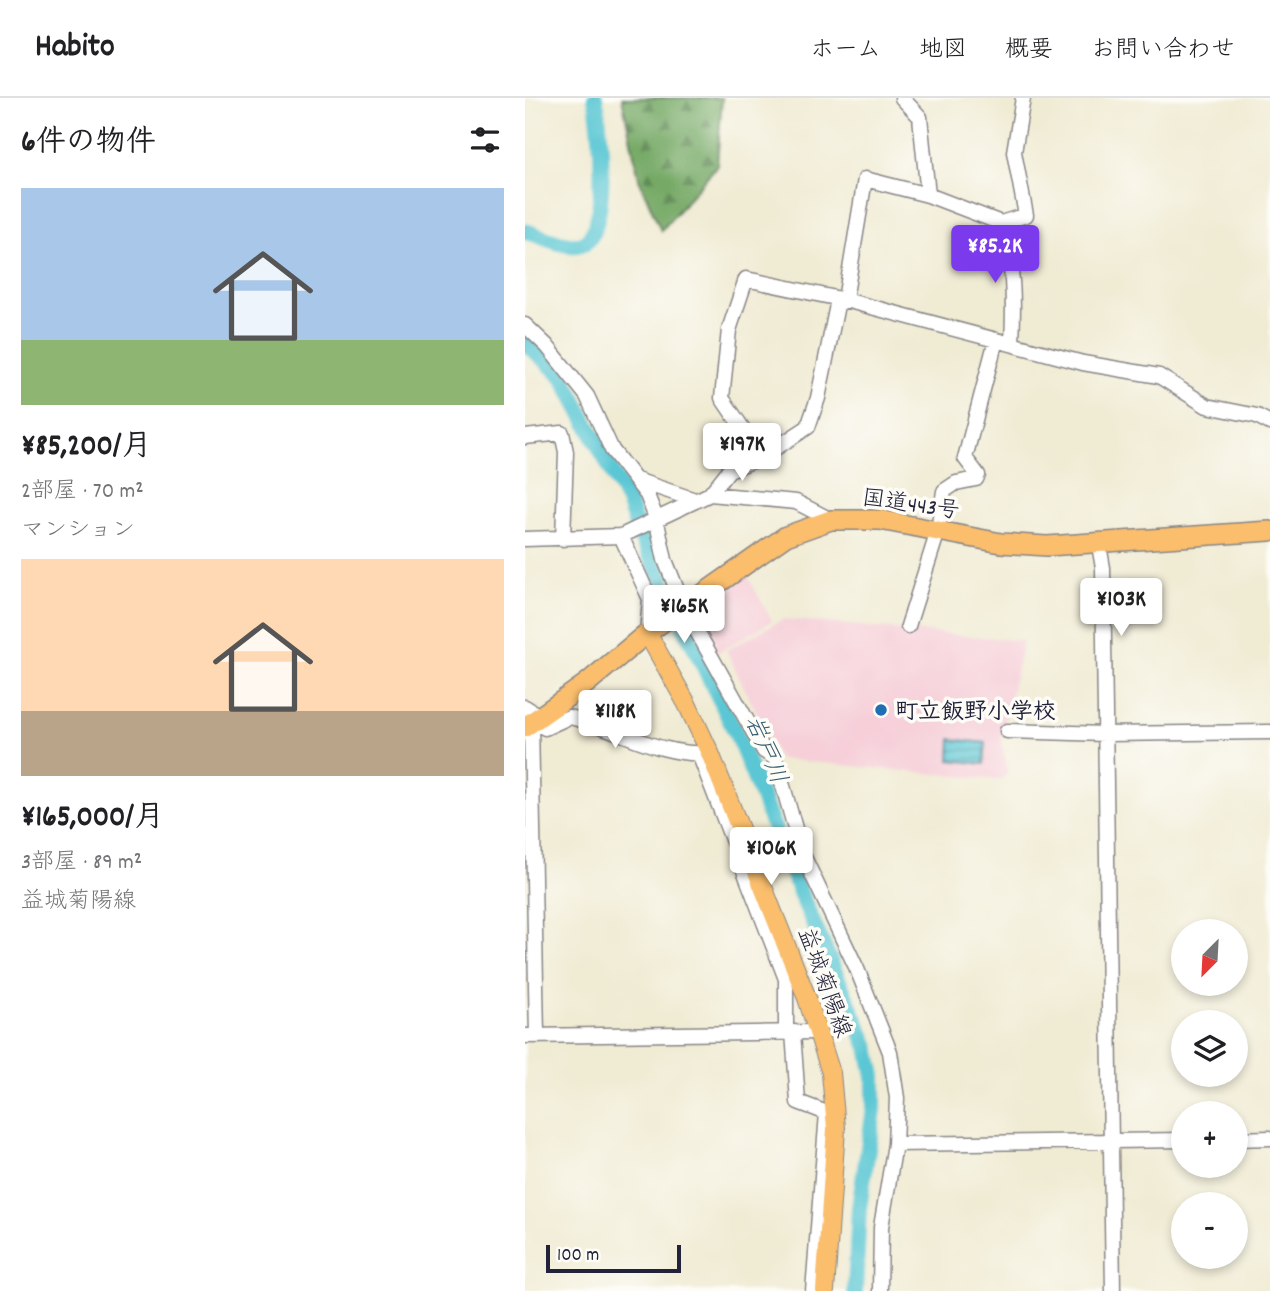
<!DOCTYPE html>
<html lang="ja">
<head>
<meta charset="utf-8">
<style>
	:root { --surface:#fff; --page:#f2f2f2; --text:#202124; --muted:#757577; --line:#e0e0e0; --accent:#7c3aed }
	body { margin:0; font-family:Dekko,"Klee One",sans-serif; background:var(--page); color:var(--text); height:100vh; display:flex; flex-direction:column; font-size:26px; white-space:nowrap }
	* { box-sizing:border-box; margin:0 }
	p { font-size:23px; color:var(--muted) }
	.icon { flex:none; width:38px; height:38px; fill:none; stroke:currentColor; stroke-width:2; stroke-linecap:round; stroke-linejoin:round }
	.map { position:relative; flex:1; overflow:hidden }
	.sheet { display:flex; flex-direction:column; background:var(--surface); width:525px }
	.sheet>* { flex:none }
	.needle { width:46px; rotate:204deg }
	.buttons { position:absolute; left:646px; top:821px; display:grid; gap:14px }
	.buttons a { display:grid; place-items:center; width:77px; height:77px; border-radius:50%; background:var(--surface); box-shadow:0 4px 10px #0003; font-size:35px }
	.scale { position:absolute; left:21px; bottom:18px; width:135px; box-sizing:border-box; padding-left:7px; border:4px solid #22223b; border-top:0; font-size:19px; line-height:24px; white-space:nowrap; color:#22223b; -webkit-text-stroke:5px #fdfcf7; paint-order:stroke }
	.price { position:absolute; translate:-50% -60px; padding:0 16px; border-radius:7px; background:#fff; color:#222; font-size:23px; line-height:46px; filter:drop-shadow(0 2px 4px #0008) }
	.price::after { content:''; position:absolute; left:50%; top:42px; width:21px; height:16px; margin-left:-10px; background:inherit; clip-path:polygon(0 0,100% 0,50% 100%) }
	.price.selected { background:var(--accent); color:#fff }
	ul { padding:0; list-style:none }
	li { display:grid; align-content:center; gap:14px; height:371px; padding:0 21px }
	li span { display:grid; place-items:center; height:217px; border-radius:0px; color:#555 }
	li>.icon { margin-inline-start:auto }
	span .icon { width:126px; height:126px; fill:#fffc; stroke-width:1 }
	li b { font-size:30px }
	h2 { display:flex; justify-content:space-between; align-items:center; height:84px; padding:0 21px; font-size:30px }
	header { display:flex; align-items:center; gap:42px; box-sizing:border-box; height:98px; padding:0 35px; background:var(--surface); border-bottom:2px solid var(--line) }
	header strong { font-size:33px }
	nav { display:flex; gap:38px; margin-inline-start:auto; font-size:24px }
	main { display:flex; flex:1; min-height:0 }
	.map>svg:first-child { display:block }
	.built { fill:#f6cfd9 }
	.forest { fill:url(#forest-firs); stroke:#4b6650; stroke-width:2 }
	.water { fill:url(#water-rules); stroke:#3e7488; stroke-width:2 }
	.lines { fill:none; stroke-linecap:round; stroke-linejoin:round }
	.river { stroke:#5bc7d4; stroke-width:16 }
	.minor-casing { stroke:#898687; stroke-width:17 }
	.major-casing { stroke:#898687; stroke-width:20 }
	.highway-casing { stroke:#898687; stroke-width:22 }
	.minor { stroke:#fff; stroke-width:14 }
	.major { stroke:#fabe6d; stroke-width:18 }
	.highway { stroke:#fabe6d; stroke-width:19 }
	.poi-dot { fill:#1f6fb2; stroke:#fdfcf7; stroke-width:2.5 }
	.labels { text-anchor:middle; stroke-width:7; stroke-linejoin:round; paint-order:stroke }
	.street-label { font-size:23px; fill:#22223b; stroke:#fdfcf7 }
	.poi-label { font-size:23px; font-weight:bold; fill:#22223b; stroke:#fdfcf7; text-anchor:start }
	.water-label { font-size:24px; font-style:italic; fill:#365c71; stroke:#fdfcf7 }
</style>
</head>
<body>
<header>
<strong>Habito</strong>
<nav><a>ホーム</a><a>地図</a><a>概要</a><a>お問い合わせ</a></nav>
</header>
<main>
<section class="sheet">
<h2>6件の物件<svg class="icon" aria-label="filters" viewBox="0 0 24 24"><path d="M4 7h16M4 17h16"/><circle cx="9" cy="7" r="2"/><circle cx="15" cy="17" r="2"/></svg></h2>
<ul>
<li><span style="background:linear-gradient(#a9c7e8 70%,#8fb573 0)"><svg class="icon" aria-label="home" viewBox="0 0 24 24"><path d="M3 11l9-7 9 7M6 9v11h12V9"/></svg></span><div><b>¥85,200/月</b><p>2部屋 · 70 m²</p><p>マンション</p></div></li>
<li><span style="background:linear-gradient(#ffd9b3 70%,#b9a48a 0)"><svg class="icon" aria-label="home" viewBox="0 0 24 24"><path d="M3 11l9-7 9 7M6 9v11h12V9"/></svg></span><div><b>¥165,000/月</b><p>3部屋 · 89 m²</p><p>益城菊陽線</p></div></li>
</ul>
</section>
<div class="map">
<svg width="745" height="1193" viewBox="0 0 745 1193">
	<defs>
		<pattern id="forest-firs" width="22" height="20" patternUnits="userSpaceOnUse" patternTransform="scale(1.75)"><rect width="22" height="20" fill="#74a965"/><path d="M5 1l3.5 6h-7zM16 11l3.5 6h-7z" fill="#5f8954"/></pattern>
		<pattern id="water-rules" width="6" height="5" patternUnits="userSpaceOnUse" patternTransform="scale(1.75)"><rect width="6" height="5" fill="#5bc7d4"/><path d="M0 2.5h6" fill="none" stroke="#4ba1ad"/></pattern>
	</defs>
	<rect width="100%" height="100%" fill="#fdfcf7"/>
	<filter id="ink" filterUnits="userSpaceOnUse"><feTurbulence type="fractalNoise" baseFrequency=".0143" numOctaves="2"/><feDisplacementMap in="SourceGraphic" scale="14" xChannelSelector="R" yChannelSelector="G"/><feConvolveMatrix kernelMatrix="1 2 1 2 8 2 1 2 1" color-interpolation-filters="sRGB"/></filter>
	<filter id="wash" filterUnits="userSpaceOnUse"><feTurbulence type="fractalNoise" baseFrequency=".00686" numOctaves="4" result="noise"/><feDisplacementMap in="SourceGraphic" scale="28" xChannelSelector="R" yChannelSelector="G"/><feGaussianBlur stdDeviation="1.57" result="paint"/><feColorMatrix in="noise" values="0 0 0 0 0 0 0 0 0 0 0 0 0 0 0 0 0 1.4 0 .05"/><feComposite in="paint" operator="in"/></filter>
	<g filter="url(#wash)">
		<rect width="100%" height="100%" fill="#f0ebd3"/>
		<path class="built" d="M 221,475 L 247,523 L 190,556 L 167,516 Z
			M 258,521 L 498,543 L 476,640 L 483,675 L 475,682 L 254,661 L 201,552 Z"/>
		<path class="forest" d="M 97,0 L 197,0 L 192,67 L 136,133 L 114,81 Z"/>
		<path class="water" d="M 426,641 L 461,645 L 459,666 L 425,662 Z"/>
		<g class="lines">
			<path class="river" d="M 0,133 C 15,137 44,153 59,145 C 85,130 76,26 70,0
				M 0,244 L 36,277 L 42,287 L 104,406 L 112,431 L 211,635 L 276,797 L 343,949 L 349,978 L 349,1011 L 334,1110 L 330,1193"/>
		</g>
	</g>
	<g filter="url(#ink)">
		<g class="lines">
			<defs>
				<path id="minor" d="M 377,0 L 395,19 L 403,97
					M 476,125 C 489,163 489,205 487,245
					M 0,227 L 22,248 L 62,298 L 87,352 L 122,397 L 131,420 L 140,462 L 160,512 L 239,653 L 250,660 L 277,755 L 332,871 L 365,954 L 372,1000 L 370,1046 L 356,1129 L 355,1193
					M 0,339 L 37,335 L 41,354 L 38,441
					M 237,359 L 197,300 L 204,232 L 221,181 L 320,202 L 558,265 L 634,278 L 682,308 L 732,318 L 745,325
					M 111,382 L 170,402
					M 185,396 L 204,372 L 237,359 L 283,329 L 293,300 L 312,207 L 320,202 L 340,81 L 403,97 L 476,125 L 501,117 L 489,54 L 498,0
					M 96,438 L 125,501 L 122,535
					M 0,441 L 96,438 L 185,396 L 271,404 L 306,422
					M 574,447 L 578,470 L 588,1193
					M 383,528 L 413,433 L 419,393 L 431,385 L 451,381 L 453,377 L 440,360 L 471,242
					M 0,609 L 14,618
					M 8,623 L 20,630 L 44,619 C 89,628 135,659 182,655
					M 6,625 L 12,938
					M 482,633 L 580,636 L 745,634
					M 174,656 L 261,881 L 261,934
					M 268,934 L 273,1004 L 302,1015 L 288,1193
					M 0,938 L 293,934
					M 710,1041 L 745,1040
					M 370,1046 L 658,1042"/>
				<path id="major" d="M 122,535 L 162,606 L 185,655 L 282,900 L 306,975 L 311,1030 L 300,1193"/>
				<path id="highway" d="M 0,629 L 62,585 L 122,535 L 261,438 L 306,422 L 355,422 L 476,445 L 522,448 L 745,433"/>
			</defs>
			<use href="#minor" class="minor-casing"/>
			<use href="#major" class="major-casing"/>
			<use href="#highway" class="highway-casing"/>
			<use href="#minor" class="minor"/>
			<use href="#major" class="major"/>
			<use href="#highway" class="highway"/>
		</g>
	</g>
	<circle class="poi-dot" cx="356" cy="612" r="7"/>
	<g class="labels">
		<g class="street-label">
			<text transform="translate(386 405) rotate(8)" y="8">国道443号</text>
			<text transform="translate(301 884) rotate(70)" y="8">益城菊陽線</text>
		</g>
		<g class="poi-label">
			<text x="370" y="620">町立飯野小学校</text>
		</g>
		<g class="water-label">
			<text transform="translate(242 651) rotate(67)" y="8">岩戸川</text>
		</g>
	</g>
</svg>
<div class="buttons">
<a><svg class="needle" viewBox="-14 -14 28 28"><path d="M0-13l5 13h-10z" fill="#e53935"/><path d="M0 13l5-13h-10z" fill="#757577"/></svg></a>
<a><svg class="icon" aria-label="layers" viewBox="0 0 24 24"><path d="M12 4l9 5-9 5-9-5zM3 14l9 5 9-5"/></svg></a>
<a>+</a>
<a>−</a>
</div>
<div class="scale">100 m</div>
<b class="price selected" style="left:470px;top:187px">¥85.2K</b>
<b class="price" style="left:217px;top:385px">¥197K</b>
<b class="price" style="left:596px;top:540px">¥103K</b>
<b class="price" style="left:159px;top:547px">¥165K</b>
<b class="price" style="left:90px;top:652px">¥118K</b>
<b class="price" style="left:246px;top:789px">¥106K</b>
</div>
</main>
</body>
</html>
